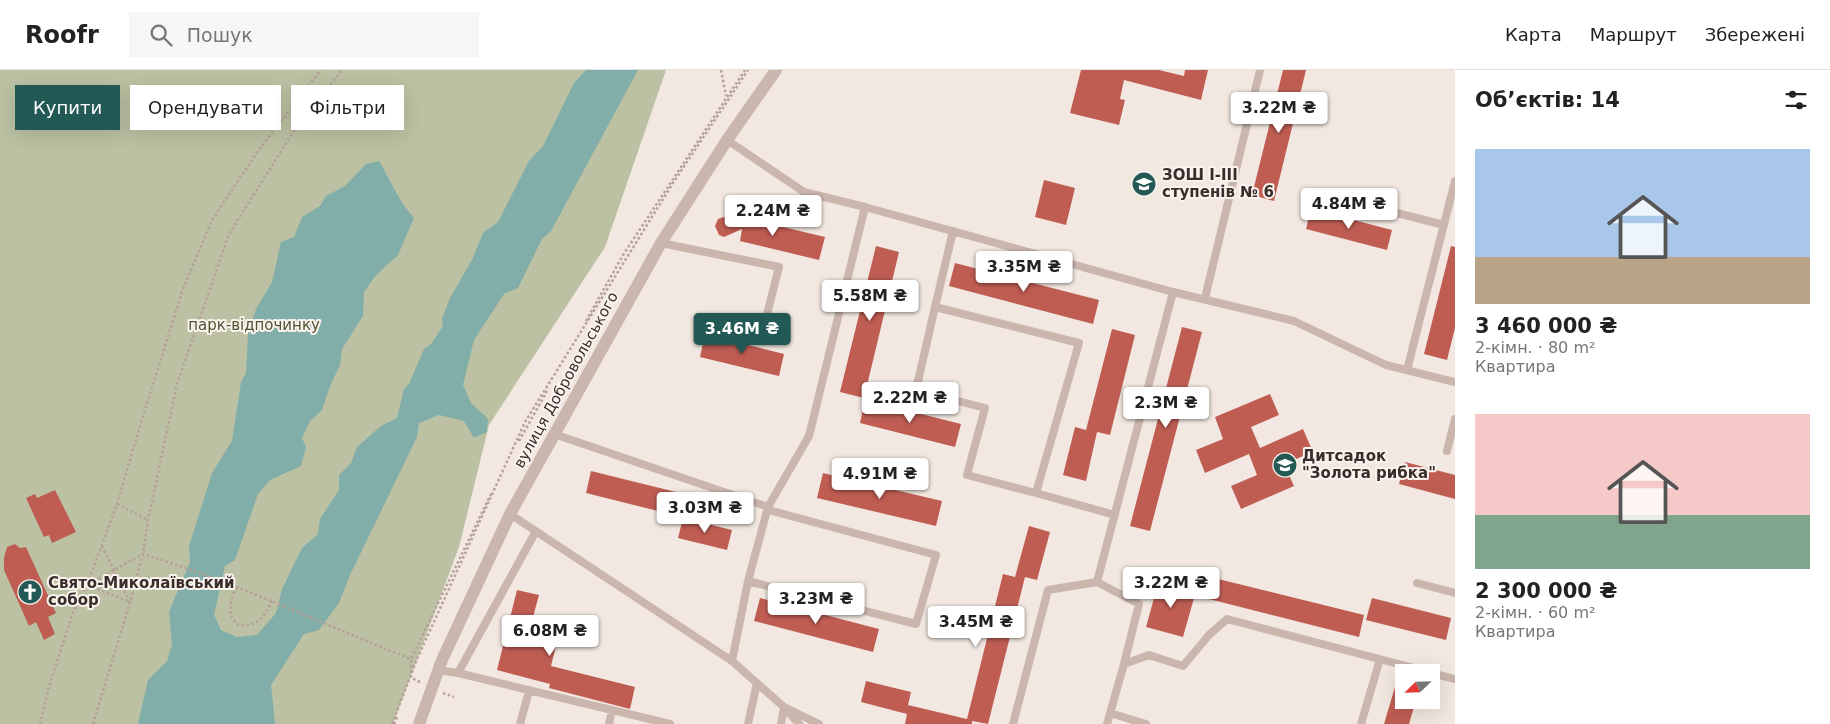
<!DOCTYPE html>
<html lang="uk">
<head>
<meta charset="utf-8">
<style>
	:root { --surface:#fff; --page:#f6f6f6; --text:#222; --muted:#767676; --line:#e0e0e0; --accent:#235954 }
	body { margin:0; font-family:"DejaVu Sans",sans-serif; background:var(--page); color:var(--text); height:100vh; display:flex; flex-direction:column; font-size:19px; white-space:nowrap }
	* { box-sizing:border-box; margin:0 }
	p { font-size:16px; color:var(--muted) }
	.icon { flex:none; width:28px; height:28px; fill:none; stroke:currentColor; stroke-width:2; stroke-linecap:round; stroke-linejoin:round }
	.map { position:relative; flex:1; overflow:hidden }
	.details { display:flex; flex-direction:column; background:var(--surface); width:375px }
	.details>* { flex:none }
	.guide { position:absolute; left:15px; top:15px; width:475px; height:45px; display:flex; gap:10px }
	.needle { width:32px; rotate:247deg }
	.fabs { position:absolute; left:1395px; top:594px; display:grid; gap:10px }
	.fabs a { display:grid; place-items:center; width:45px; height:45px; border-radius:0px; background:var(--surface); box-shadow:0 5px 20px #0002; font-size:25px }
	.price { position:absolute; translate:-50% -42px; padding:0 11px; border-radius:5px; background:#fff; color:#222; font-size:16px; line-height:32px; filter:drop-shadow(0 1px 2px #0008) }
	.price::after { content:''; position:absolute; left:50%; top:30px; width:15px; height:11px; margin-left:-8px; background:inherit; clip-path:polygon(0 0,100% 0,50% 100%) }
	.price.on { background:var(--accent); color:#fff }
	ul { padding:0; list-style:none }
	li { display:grid; align-content:center; gap:10px; height:265px; padding:0 20px }
	li span { display:grid; place-items:center; height:155px; border-radius:0px; color:#555 }
	li>.icon { margin-inline-start:auto }
	span .icon { width:90px; height:90px; fill:#fffc; stroke-width:1 }
	li b { font-size:21px }
	h2 { display:flex; justify-content:space-between; align-items:center; height:60px; padding:0 20px; font-size:21px }
	.pill { padding:0 18px; border-radius:0px; background:var(--surface); box-shadow:0 5px 20px #0002; font-size:18px; line-height:45px }
	.pill.on { background:var(--accent); color:#fff }
	header { display:flex; align-items:center; gap:30px; box-sizing:border-box; height:70px; padding:0 25px; background:var(--surface); border-bottom:1px solid var(--line) }
	header strong { font-size:24px }
	nav { display:flex; gap:28px; margin-inline-start:auto; font-size:18px }
	.search { width:350px; height:45px; background:var(--page); display:flex; align-items:center; gap:12px; box-sizing:border-box; padding:0 18px; border-radius:0px; color:var(--muted); font-size:19px }
	main { display:flex; flex:1; min-height:0 }
	.map>svg:first-child { display:block }
	.green { fill:#bbc1a2 }
	.water { fill:#82aea9 }
	.building { fill:#bf5d53 }
	.lines { fill:none; stroke-linecap:round; stroke-linejoin:round }
	.path { stroke:#b6a098; stroke-width:2.5; stroke-dasharray:2.5 2.5; stroke-linecap:butt }
	.lane { stroke:#cab6ad; stroke-width:8 }
	.street { stroke:#cab6ad; stroke-width:12 }
	.labels { text-anchor:middle; stroke-width:4; stroke-linejoin:round; paint-order:stroke }
	.poi-label { font-size:15px; font-weight:bold; fill:#392e2b; stroke:#faf3ee; text-anchor:start }
	.park-label { font-size:15px; fill:#4e5631; stroke:#faf3ee }
	.street-label { font-size:15px; fill:#392e2b; stroke:#faf3ee }
</style>
</head>
<body>
<header>
<strong>Roofr</strong>
<div class="search"><svg class="icon" aria-label="search" viewBox="0 0 24 24"><circle cx="10" cy="10" r="6"/><path d="M15 15l6 6"/></svg>Пошук</div>
<nav><a>Карта</a><a>Маршрут</a><a>Збережені</a></nav>
</header>
<main>
<div class="map">
<svg width="1455" height="654" viewBox="0 0 1455 654">
	<rect width="100%" height="100%" fill="#f2e8e1"/>
	<path class="green" d="M 0,0 L 666,0 L 605,177 L 489,355 L 459,477 L 393,654 L 0,654 Z"/>
	<path class="water" d="M 586,0 L 638,0 L 551,161 L 542,169 L 518,218 L 504,224 L 474,270 L 463,315 L 471,333 L 488,349 L 487,362 L 474,368 L 464,351 L 439,345 L 419,353 L 417,367 L 350,505 L 339,533 L 319,560 L 304,564 L 271,615 L 275,654 L 138,654 L 148,610 L 167,591 L 172,574 L 169,542 L 190,492 L 189,476 L 212,403 L 232,371 L 241,312 L 246,303 L 248,264 L 256,239 L 272,212 L 281,172 L 294,167 L 302,147 L 320,136 L 326,126 L 345,116 L 366,94 L 379,91 C 391,111 399,132 414,148 L 398,185 L 376,205 L 364,222 L 363,246 L 342,279 L 340,295 L 330,316 L 322,340 L 310,351 L 302,368 L 306,377 L 301,396 L 270,410 L 258,424 L 235,490 L 225,496 L 214,545 L 221,560 L 237,567 L 257,565 L 276,543 L 282,519 L 302,478 L 318,464 L 320,449 L 339,420 L 339,405 L 351,393 L 357,377 L 381,356 L 397,348 L 404,319 L 409,314 L 424,279 L 431,274 L 443,256 L 442,249 L 450,228 L 472,190 L 483,163 L 498,152 L 529,91 L 543,76 L 574,13 Z"/>
	<path class="building" d="M 1081,0 L 1159,0 L 1184,6 L 1185,0 L 1208,0 L 1201,30 L 1124,10 L 1120,29 L 1125,30 L 1119,55 L 1070,43 Z
		M 1283,0 L 1306,0 L 1274,131 L 1252,125 Z
		M 1044,110 L 1075,118 L 1066,155 L 1035,147 Z
		M 1311,139 L 1392,160 L 1387,180 L 1306,159 Z
		M 724,147 L 744,153 L 745,148 L 825,167 L 819,190 L 740,171 L 742,159 L 724,167 L 719,165 L 715,156 L 718,149 Z
		M 876,176 L 899,182 L 864,328 L 840,322 Z
		M 1451,176 L 1455,177 L 1455,258 L 1447,290 L 1424,284 Z
		M 955,193 L 1099,230 L 1093,254 L 949,216 Z
		M 1182,257 L 1202,262 L 1150,461 L 1130,456 Z
		M 1112,259 L 1135,265 L 1110,365 L 1097,362 L 1086,411 L 1063,405 L 1075,357 L 1086,360 Z
		M 705,264 L 784,284 L 779,306 L 700,287 Z
		M 1270,324 L 1279,345 L 1251,357 L 1260,378 L 1303,359 L 1313,382 L 1284,394 L 1294,416 L 1241,439 L 1231,416 L 1257,405 L 1249,384 L 1205,403 L 1196,380 L 1223,369 L 1215,347 Z
		M 865,330 L 961,354 L 955,377 L 860,353 Z
		M 1405,392 L 1455,405 L 1455,429 L 1399,414 Z
		M 591,401 L 688,425 L 682,447 L 586,423 Z
		M 823,403 L 942,431 L 936,456 L 817,428 Z
		M 55,420 L 76,462 L 52,473 L 49,465 L 44,467 L 26,428 L 35,424 L 37,428 Z
		M 683,448 L 732,460 L 727,480 L 678,468 Z
		M 1029,456 L 1050,462 L 1037,510 L 1025,507 L 988,654 L 972,651 L 972,654 L 905,654 L 907,644 L 861,632 L 866,611 L 911,622 L 908,635 L 967,649 L 1003,504 L 1015,507 Z
		M 15,474 L 20,478 L 26,477 L 56,543 L 48,547 L 55,564 L 44,570 L 36,552 L 29,556 L 4,500 L 4,488 L 7,477 Z
		M 1206,506 L 1364,545 L 1359,567 L 1201,527 Z
		M 1159,510 L 1196,521 L 1183,567 L 1146,557 Z
		M 517,520 L 539,525 L 533,547 L 561,554 L 551,596 L 635,617 L 630,639 L 549,618 L 550,614 L 497,600 Z
		M 760,528 L 879,559 L 873,582 L 754,551 Z
		M 1372,528 L 1451,548 L 1446,570 L 1366,550 Z
		M 1400,600 L 1404,601 L 1404,630 L 1416,630 L 1409,654 L 1384,654 Z"/>
	<g class="lines">
		<path class="path" d="M 721,0 L 726,26
			M 586,251 L 623,185 L 745,0
			M 519,371 L 547,321
			M 117,434 L 148,450
			M 102,476 L 130,532 L 87,515 L 117,434 L 143,346 L 183,219 L 212,150 L 258,81 L 321,0
			M 236,517 L 231,531 L 231,547 L 238,555 C 258,557 264,547 272,531
			M 420,612 L 411,608 L 411,589 L 491,424
			M 443,623 L 454,627
			M 40,654 L 49,617 L 73,542 L 87,515 L 143,484 C 235,512 322,554 411,589
			M 93,654 L 130,532 L 143,484 L 148,450 L 177,314 L 229,164 L 295,59 L 342,0
			M 392,654 L 417,589 L 525,352 L 673,113 L 748,0
			M 394,654 L 397,647"/>
		<path class="lane" d="M 727,70 L 804,122 L 865,137 L 1173,222 L 1294,251 L 1386,295 L 1455,312
			M 1314,122 L 1444,155
			M 953,161 L 935,237 L 1079,273 L 1036,423 L 1115,445
			M 661,173 L 779,197 L 762,264
			M 1205,228 L 1260,0
			M 935,237 L 916,320 L 985,338 L 967,405 L 1036,423
			M 1407,300 L 1455,111
			M 554,364 L 768,437 L 772,441 L 936,485 L 916,554 L 748,511 L 732,591
			M 1447,381 L 1455,349
			M 510,444 L 732,591 L 784,637 L 799,654
			M 748,511 L 768,437 L 809,366 L 865,137
			M 1417,513 L 1455,523
			M 1124,594 L 1139,534 L 1097,512 L 1173,222
			M 438,600 L 458,603 L 536,461
			M 458,603 L 670,654
			M 1431,603 L 1455,609
			M 1110,643 L 1146,654
			M 520,654 L 529,621
			M 609,654 L 612,640
			M 748,654 L 757,613
			M 781,654 L 784,637 L 819,654
			M 1013,654 L 1048,520 L 1097,512
			M 1107,654 L 1124,594 L 1149,585 L 1183,596 L 1209,565 L 1227,549 L 1429,602
			M 1361,654 L 1380,589"/>
		<path class="street" d="M 419,654 L 442,590 L 510,444 L 661,173 L 727,70 L 776,0"/>
	</g>
	<defs>
		<symbol id="school-disc" viewBox="-11 -11 22 22"><circle r="9.5" fill="#235954" stroke="#faf3ee"/><path d="M0-5L7-2L0 1L-7-2ZM-4 1L0 2.5L4 1V4Q0 6-4 4Z" fill="#fff"/></symbol>
		<symbol id="church-disc" viewBox="-11 -11 22 22"><circle r="9.5" fill="#235954" stroke="#faf3ee"/><path d="M-1.2-6h2.4v3.5h3.3v2.4h-3.3V6h-2.4V-.1h-3.3v-2.4h3.3Z" fill="#fff"/></symbol>
	</defs>
	<g fill-rule="evenodd">
		<use href="#school-disc" x="1130" y="100" width="28" height="28"/>
		<use href="#school-disc" x="1271" y="381" width="28" height="28"/>
		<use href="#church-disc" x="16" y="508" width="28" height="28"/>
	</g>
	<g class="labels">
		<g class="poi-label">
			<text x="1162" y="110">ЗОШ І-ІІІ<tspan x="1162" dy="17">ступенів № 6</tspan></text>
			<text x="1302" y="391">Дитсадок<tspan x="1302" dy="17">"Золота рибка"</tspan></text>
			<text x="48" y="518">Свято-Миколаївський<tspan x="48" dy="17">собор</tspan></text>
		</g>
		<g class="park-label">
			<text x="254" y="260">парк-відпочинку</text>
		</g>
		<g class="street-label">
			<text transform="translate(566 310) rotate(-61)" y="5">вулиця Добровольського</text>
		</g>
	</g>
</svg>
<div class="fabs">
<a><svg class="needle" viewBox="-14 -14 28 28"><path d="M0-13l5 13h-10z" fill="#e53935"/><path d="M0 13l5-13h-10z" fill="#767676"/></svg></a>
</div>
<b class="price" style="left:1279px;top:64px">3.22M ₴</b>
<b class="price" style="left:1349px;top:160px">4.84M ₴</b>
<b class="price" style="left:773px;top:167px">2.24M ₴</b>
<b class="price" style="left:1024px;top:223px">3.35M ₴</b>
<b class="price" style="left:870px;top:252px">5.58M ₴</b>
<b class="price on" style="left:742px;top:285px">3.46M ₴</b>
<b class="price" style="left:910px;top:354px">2.22M ₴</b>
<b class="price" style="left:1166px;top:359px">2.3M ₴</b>
<b class="price" style="left:880px;top:430px">4.91M ₴</b>
<b class="price" style="left:705px;top:464px">3.03M ₴</b>
<b class="price" style="left:1171px;top:539px">3.22M ₴</b>
<b class="price" style="left:816px;top:555px">3.23M ₴</b>
<b class="price" style="left:976px;top:578px">3.45M ₴</b>
<b class="price" style="left:550px;top:587px">6.08M ₴</b>
<div class="guide">
<a class="pill on">Купити</a>
<a class="pill">Орендувати</a>
<a class="pill">Фільтри</a>
</div>
</div>
<section class="details">
<h2>Об’єктів: 14<svg class="icon" aria-label="filters" viewBox="0 0 24 24"><path d="M4 7h16M4 17h16"/><circle cx="9" cy="7" r="2"/><circle cx="15" cy="17" r="2"/></svg></h2>
<ul>
<li><span style="background:linear-gradient(#a9c7e8 70%,#b9a48a 0)"><svg class="icon" aria-label="home" viewBox="0 0 24 24"><path d="M3 11l9-7 9 7M6 9v11h12V9"/></svg></span><div><b>3 460 000 ₴</b><p>2-кімн. · 80 m²</p><p>Квартира</p></div></li>
<li><span style="background:linear-gradient(#f6c9c9 65%,#7fa58c 0)"><svg class="icon" aria-label="home" viewBox="0 0 24 24"><path d="M3 11l9-7 9 7M6 9v11h12V9"/></svg></span><div><b>2 300 000 ₴</b><p>2-кімн. · 60 m²</p><p>Квартира</p></div></li>
</ul>
</section>
</main>
</body>
</html>
